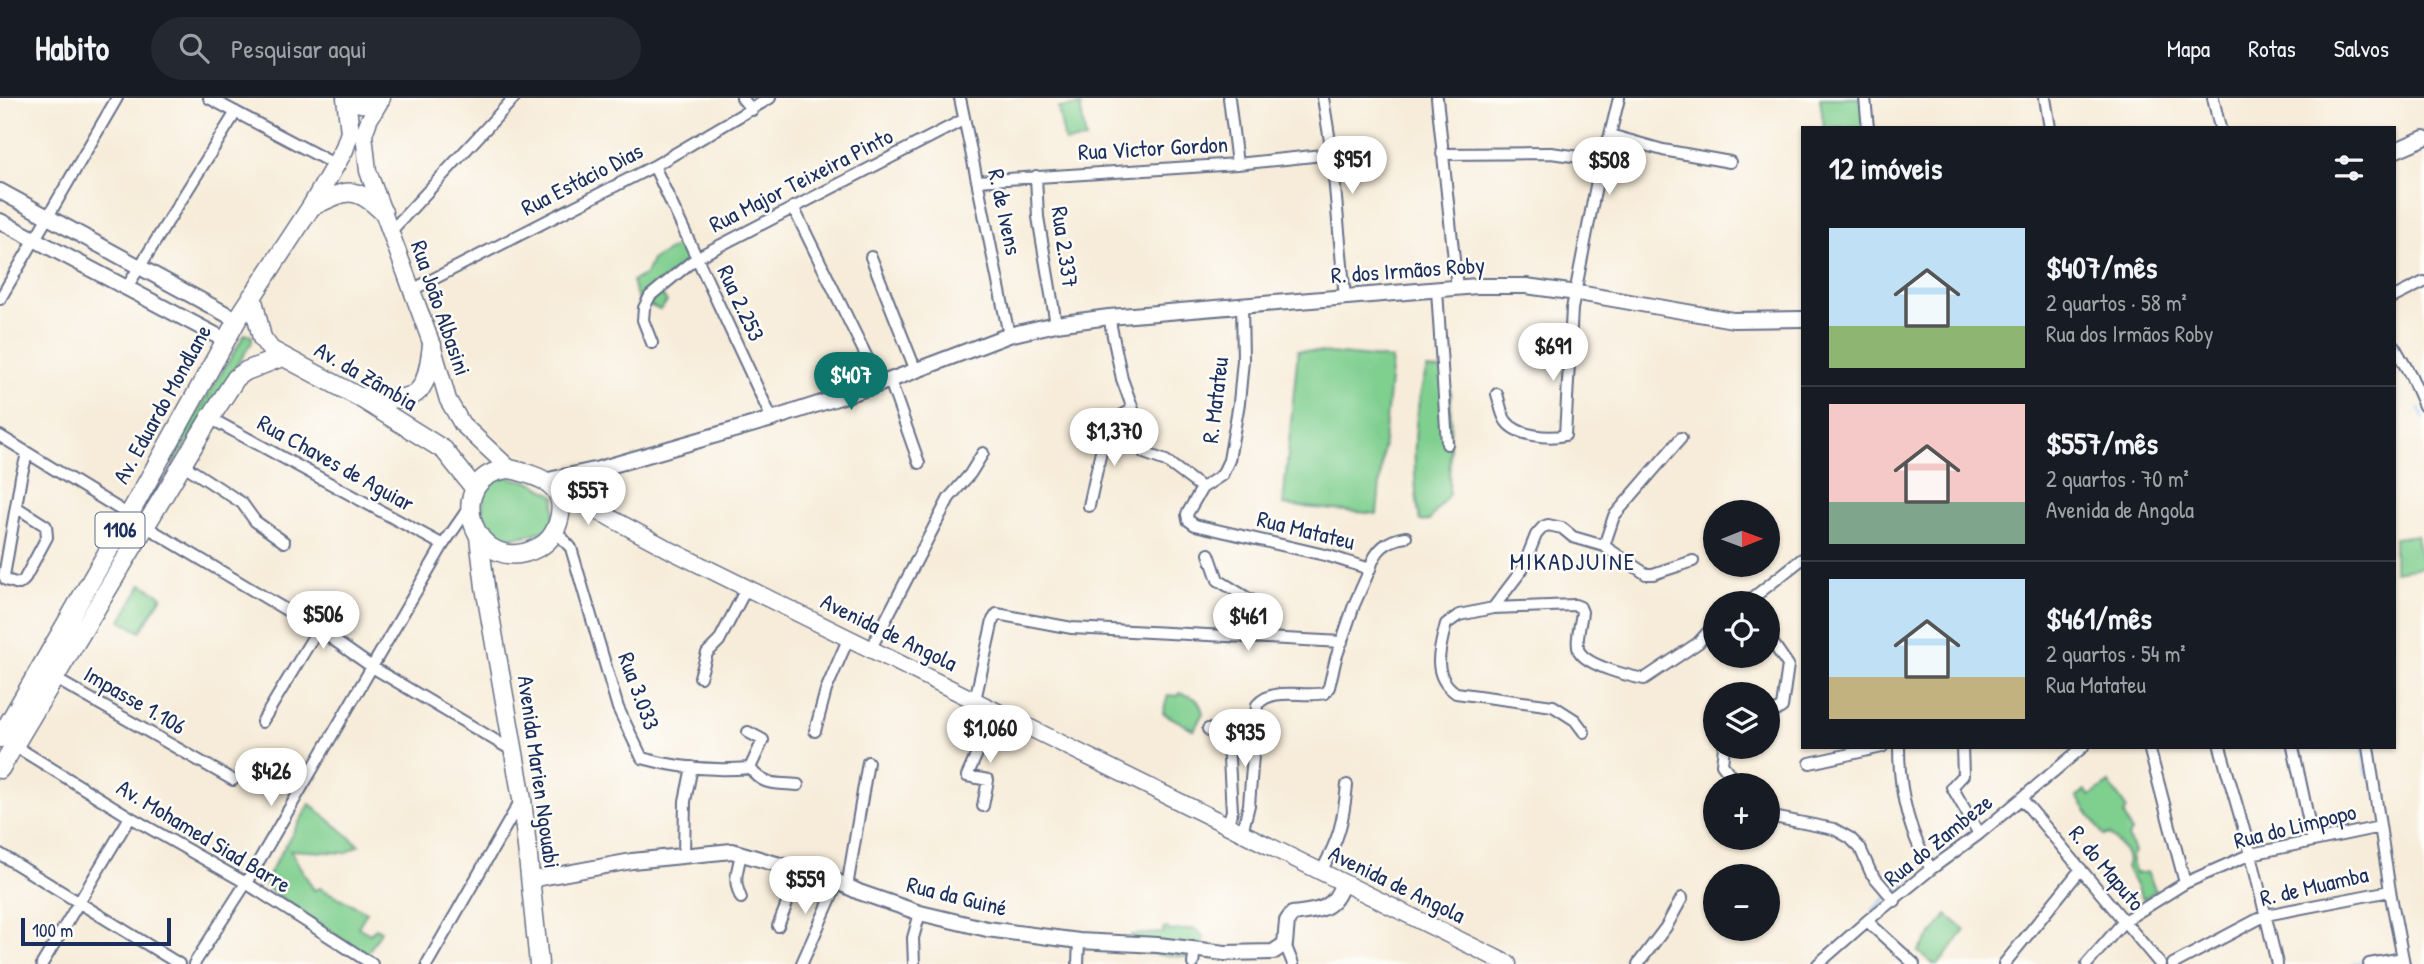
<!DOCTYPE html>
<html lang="pt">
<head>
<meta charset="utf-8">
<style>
	:root { --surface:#171b24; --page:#242831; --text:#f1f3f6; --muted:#9ea1a6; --line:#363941; --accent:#0f766e }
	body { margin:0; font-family:"Patrick Hand",sans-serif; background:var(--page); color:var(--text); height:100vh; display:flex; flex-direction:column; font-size:26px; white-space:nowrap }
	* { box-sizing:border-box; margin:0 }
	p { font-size:23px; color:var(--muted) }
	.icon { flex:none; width:38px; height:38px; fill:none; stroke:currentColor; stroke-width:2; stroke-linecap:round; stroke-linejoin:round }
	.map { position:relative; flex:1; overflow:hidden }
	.side { position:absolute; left:1801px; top:28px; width:595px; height:623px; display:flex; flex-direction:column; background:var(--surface); border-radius:0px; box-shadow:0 2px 5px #0004 }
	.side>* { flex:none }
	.needle { width:46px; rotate:89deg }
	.tools { position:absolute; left:1703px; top:402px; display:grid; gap:14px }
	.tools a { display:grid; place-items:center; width:77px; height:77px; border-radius:50%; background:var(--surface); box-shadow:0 2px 5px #0004; font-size:35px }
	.scale { position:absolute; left:21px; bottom:18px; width:150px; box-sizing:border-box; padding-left:7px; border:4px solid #1b2f5e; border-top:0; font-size:19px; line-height:24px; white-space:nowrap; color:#1b2f5e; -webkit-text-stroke:5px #fdfcf7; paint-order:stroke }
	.price { position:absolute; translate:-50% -60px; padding:0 16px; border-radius:24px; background:#fff; color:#222; font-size:23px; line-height:46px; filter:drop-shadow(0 2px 4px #0008) }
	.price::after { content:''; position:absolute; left:50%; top:42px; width:21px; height:16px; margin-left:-10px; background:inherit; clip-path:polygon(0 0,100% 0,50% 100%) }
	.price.on { background:var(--accent); color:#fff }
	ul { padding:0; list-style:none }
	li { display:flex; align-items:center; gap:21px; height:175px; padding:0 28px }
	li+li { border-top:2px solid var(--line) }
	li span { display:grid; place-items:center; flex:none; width:196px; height:140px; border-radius:0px; color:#555 }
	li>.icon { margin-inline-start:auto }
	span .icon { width:84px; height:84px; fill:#fffc; stroke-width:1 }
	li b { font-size:30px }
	h2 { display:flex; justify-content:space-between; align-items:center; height:84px; padding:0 28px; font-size:30px }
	header { display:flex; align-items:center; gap:42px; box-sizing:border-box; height:98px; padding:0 35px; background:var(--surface); border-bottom:2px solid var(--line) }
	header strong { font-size:33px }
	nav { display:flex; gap:38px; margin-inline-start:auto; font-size:24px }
	.search { width:490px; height:63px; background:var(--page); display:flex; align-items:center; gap:18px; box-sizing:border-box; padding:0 24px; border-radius:38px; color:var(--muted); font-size:26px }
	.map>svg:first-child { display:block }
	.green { fill:#7fcf8f; stroke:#4d7f76; stroke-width:2 }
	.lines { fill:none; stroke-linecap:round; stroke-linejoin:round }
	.stream { stroke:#7dbef2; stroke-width:2.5 }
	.minor-casing { stroke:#687189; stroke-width:14 }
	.tertiary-casing { stroke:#687189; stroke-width:18 }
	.secondary-casing { stroke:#687189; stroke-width:19 }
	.primary-casing { stroke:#687189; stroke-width:21 }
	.minor { stroke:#fff; stroke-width:10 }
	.tertiary { stroke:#fff; stroke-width:14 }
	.secondary { stroke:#fff; stroke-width:16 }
	.primary { stroke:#fff; stroke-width:18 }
	.labels { text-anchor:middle; stroke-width:5; stroke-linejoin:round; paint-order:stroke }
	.shield { fill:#fdfcf7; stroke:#5f6c8c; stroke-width:2 }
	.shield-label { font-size:21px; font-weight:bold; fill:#1b2f5e }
	.street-label { font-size:23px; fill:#1b2f5e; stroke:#fdfcf7 }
	.neighbourhood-label { font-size:24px; letter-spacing:2px; fill:#1b2f5e; stroke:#fdfcf7 }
</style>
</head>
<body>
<header>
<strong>Habito</strong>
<div class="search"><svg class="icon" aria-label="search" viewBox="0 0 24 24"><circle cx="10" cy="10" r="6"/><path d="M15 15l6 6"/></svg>Pesquisar aqui</div>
<nav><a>Mapa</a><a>Rotas</a><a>Salvos</a></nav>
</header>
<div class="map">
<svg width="2424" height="866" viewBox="0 0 2424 866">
	<rect width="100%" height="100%" fill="#fdfcf7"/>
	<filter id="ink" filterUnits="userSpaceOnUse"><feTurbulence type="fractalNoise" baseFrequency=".0143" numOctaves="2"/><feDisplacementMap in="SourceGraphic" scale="14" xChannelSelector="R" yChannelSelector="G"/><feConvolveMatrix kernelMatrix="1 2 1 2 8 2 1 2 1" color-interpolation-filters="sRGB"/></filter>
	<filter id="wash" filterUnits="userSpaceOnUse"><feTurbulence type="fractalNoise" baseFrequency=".00686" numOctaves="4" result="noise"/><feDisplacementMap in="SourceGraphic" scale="28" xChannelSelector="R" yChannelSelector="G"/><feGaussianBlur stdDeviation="1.57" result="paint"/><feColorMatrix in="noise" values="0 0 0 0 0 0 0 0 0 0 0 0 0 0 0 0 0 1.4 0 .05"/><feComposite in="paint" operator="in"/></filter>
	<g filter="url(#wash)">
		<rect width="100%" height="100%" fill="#f7ecd9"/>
		<path class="green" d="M 1820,0 L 1869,0 L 1873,30 L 1824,30 Z
			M 1080,7 L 1086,42 L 1065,44 L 1058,10 Z
			M 679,147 L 687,162 L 656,188 L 667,204 L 660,212 L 638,202 L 632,183 L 646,176 L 652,162 Z
			M 245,236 L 252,238 L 252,244 L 175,363 L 171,366 L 168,364 L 170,360 Z
			M 1298,252 L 1392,261 L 1377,416 L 1283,407 Z
			M 1427,271 L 1444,272 L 1451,295 L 1449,396 L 1429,423 L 1420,423 C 1412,379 1412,314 1427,271 Z
			M 508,379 L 533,385 L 555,398 L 553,429 C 534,438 516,441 496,438 C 492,433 488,428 486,423 C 477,404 487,381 508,379 Z
			M 2416,437 L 2422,469 L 2394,473 L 2394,440 Z
			M 142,486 L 162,498 L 140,534 L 121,523 Z
			M 1180,595 C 1194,599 1199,600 1203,615 L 1194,632 L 1163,615 L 1168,597 L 1178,598 Z
			M 2109,685 L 2127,711 L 2124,717 L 2131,734 L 2128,739 L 2134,754 L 2131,758 L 2135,776 L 2147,774 L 2156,793 L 2143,801 L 2126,769 C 2133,756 2117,745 2109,736 L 2104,738 L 2077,699 L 2085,692 L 2090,698 Z
			M 310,706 L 359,747 L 346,755 L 290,752 L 314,792 L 320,790 L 367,814 L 358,829 L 370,836 L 376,830 L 381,833 L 366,858 L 266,789 L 269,775 Z
			M 1947,817 L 1965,832 L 1939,866 L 1934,866 L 1918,854 Z
			M 1168,830 L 1169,833 L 1195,831 L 1203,838 L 1203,854 L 1193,860 L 1133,854 L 1131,837 L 1161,835 L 1164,834 L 1163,831 Z"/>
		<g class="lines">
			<path class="stream" d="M 2419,310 L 2424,321
				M 2362,649 L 2367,677
				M 1896,792 L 1914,778
				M 1873,812 L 1886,800
				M 2354,866 L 2365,864"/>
		</g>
	</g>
	<g filter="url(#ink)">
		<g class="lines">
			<defs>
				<path id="minor" d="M 209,0 L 334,66
					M 742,0 L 752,12
					M 960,0 L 1009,237
					M 1229,0 L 1237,66
					M 1323,0 L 1332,56 L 1345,200
					M 1437,0 L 1457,190
					M 1865,0 L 1868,30
					M 2045,0 L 2050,30
					M 2213,0 L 2220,30
					M 1610,37 L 1663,52 L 1730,64
					M 1442,56 L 1551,55 L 1601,62
					M 654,68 L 772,321
					M 1036,78 L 1038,119 L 1056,226
					M 977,83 L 1237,66 L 1332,56
					M 793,109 L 880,286
					M 391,133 L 514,0
					M 871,159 L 916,273
					M 127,189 L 236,14
					M 1437,192 L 1447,346
					M 410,193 L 654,68 L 770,0
					M 2394,199 L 2424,184
					M 0,201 L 117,0
					M 1109,219 L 1122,281 L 1133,311 L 1137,337 L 1144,355 L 1166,363 L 1202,390
					M 652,245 L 643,222 L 644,210 L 650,198 L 696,160 L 963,22
					M 2394,248 L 2411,278 L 2424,308
					M 890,283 L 919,365
					M 1497,296 C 1500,305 1501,316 1506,323 C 1516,338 1549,341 1565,337 L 1572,211 L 1601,62 L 1610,37 L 1619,0
					M 210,320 L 443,447
					M 1087,326 L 1107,326 L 1133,311
					M 0,338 L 129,417
					M 182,366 L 242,405 L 255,423 L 284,444
					M 1089,408 L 1107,326
					M 16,409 L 46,428 L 47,439 L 24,482 L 19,486 L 6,482 L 4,478 L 21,379 L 27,356
					M 145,428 L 318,531 L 372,569 L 515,654
					M 556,433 L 571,450 L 618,610 L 642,660 C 677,670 715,673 750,670 L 763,642 L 748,634
					M 1604,448 L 1614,418 L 1681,340
					M 1209,456 L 1218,482 L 1257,506 L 1261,515 L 1257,540
					M 1370,471 C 1375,452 1386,442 1406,439
					M 1745,506 L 1802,461
					M 1493,510 L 1575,507 L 1580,509 L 1582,514 C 1581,524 1575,544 1579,553 C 1587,568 1629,578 1644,581 L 1698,545 L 1715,526
					M 1768,538 L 1788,567 L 1782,609 L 1776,613 L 1768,613
					M 871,550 L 949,400 L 970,376 L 983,355
					M 700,579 L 707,555 L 719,543 L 747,489
					M 54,580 L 233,682
					M 975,602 L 993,522 L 997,516 L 1072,530 L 1342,544
					M 262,624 L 318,531
					M 1208,631 L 1217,640 L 1228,644 L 1232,713 L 1227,728
					M 815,633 L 826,592 L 849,539
					M 1584,634 L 1575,622 L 1553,608 L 1456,595 C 1431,578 1439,552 1446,526 L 1459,517 L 1493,510 L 1522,472 L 1536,437 L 1543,429 L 1548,427 L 1562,430 L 1573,439 L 1604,448 L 1646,476 L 1653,476 L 1693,463
					M 15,648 L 130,719 L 246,785 L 372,866
					M 1724,649 L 1722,666 L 1739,688
					M 1899,649 C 1899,693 1908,734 1931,771
					M 1962,649 L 1963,677 L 1952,689 L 1979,736
					M 2149,649 L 2185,785
					M 2220,649 L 2251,756 L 2277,866
					M 2293,649 L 2313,743
					M 2368,649 L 2390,793 L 2404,866
					M 1810,665 L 1882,649
					M 750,670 C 765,690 776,684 798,687
					M 2022,701 L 2160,866
					M 983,708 L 988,682 L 967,678 L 996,613
					M 1768,718 L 1834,731 L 1850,740 L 1860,750 L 1871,775 L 1895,803
					M 1242,735 L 1249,707 L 1257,607 C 1273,588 1303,600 1325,595 L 1329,589 L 1336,560 L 1354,507 L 1370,471 L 1329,458 L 1195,427 L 1188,422 L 1187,416 L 1202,390 L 1222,377 L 1229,362 L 1239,305 L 1243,262 L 1242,207
					M 741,755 C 738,774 732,780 741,800
					M 0,756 L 179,866
					M 684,756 L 685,703 L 692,669
					M 1321,774 C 1339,740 1343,726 1347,687
					M 847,789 L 868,664
					M 1867,823 L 1914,866
					M 778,828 L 786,808 L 796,771
					M 1285,846 L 1293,866
					M 802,865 L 838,784
					M 42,866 L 130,719
					M 194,866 L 246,785 L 443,447 L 470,408
					M 427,866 L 521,702
					M 914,866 L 913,840 L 920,815
					M 1078,866 L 1079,843
					M 1193,866 L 1195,850
					M 1638,866 L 1666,829 L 1682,800
					M 1818,866 L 1867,823 L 1931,771 L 1979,736 L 2083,649
					M 2004,866 L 2081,771
					M 2087,866 L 2124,823 L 2185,785 L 2251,756 L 2380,729
					M 2173,866 L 2266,817 L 2390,793
					M 2369,866 L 2403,860"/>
				<path id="tertiary" d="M 2394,53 L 2424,40
					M 0,93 L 237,222
					M 0,123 L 225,242
					M 544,383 L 599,371 L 772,321 L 880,286 L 1009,237 L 1056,226 L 1109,219 L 1477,188 L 1526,188 L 1584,196 L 1733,222 L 1802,221
					M 581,404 L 599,371
					M 529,782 L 632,763 L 732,753 L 838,784 L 859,794 L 920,815 L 987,831 L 1079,843 L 1158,847 L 1225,855 L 1273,854 L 1285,846 L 1287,823 L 1292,816 C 1316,813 1334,813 1342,786"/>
				<path id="secondary" d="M 382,0 L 369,22 L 364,36 L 368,73 L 432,247 L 448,302 L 462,326 L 510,371
					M 553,389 L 672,453 L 1508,866"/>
				<path id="primary" d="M 351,0 C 360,7 370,8 379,0
					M 311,109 C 345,93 354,85 383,114
					M 252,198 L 262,240 L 271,252 L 359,299 L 444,352 L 475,391
					M 361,299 C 415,302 425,306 432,247
					M 510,371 C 540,378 570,387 558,425 C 555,434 549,444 539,449 C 473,485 439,376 510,371 Z
					M 479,439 L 485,489 L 522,701 L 539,866
					M 0,640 L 129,417 L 237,222 L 311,109 L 344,52 L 350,34 L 346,0
					M 0,671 L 210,320 L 236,280 L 246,273 L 282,259"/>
			</defs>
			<use href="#minor" class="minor-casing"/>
			<use href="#tertiary" class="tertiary-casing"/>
			<use href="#secondary" class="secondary-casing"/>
			<use href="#primary" class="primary-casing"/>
			<use href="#minor" class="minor"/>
			<use href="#tertiary" class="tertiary"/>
			<use href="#secondary" class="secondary"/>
			<use href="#primary" class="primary"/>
		</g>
	</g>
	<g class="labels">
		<rect class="shield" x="95.5" y="414.5" width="49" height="35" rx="5"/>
		<g class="shield-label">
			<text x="120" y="439">1106</text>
		</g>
		<g class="street-label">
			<text transform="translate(1153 50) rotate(-3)" y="8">Rua Victor Gordon</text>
			<text transform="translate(582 81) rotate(-27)" y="8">Rua Estácio Dias</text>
			<text transform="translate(801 82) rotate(-27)" y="8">Rua Major Teixeira Pinto</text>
			<text transform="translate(1005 114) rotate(78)" y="8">R. de Ivens</text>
			<text transform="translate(1065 149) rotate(82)" y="8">Rua 2.337</text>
			<text transform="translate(1408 172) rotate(-4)" y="8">R. dos Irmãos Roby</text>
			<text transform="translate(741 205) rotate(65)" y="8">Rua 2.253</text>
			<text transform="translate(441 210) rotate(71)" y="8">Rua João Albasini</text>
			<text transform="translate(366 278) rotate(30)" y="8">Av. da Zâmbia</text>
			<text transform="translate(1215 302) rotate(-83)" y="8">R. Matateu</text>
			<text transform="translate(162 306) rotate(-61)" y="8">Av. Eduardo Mondlane</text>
			<text transform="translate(336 365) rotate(29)" y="8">Rua Chaves de Aguiar</text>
			<text transform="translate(1306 432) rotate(14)" y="8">Rua Matateu</text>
			<text transform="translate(889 534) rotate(26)" y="8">Avenida de Angola</text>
			<text transform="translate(639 593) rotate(70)" y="8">Rua 3.033</text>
			<text transform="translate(135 602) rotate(30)" y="8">Impasse 1.106</text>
			<text transform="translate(539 674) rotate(82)" y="8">Avenida Marien Ngouabi</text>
			<text transform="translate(2295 728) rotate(-14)" y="8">Rua do Limpopo</text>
			<text transform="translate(204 738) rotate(31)" y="8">Av. Mohamed Siad Barre</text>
			<text transform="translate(1938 742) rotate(-39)" y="8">Rua do Zambeze</text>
			<text transform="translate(2107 770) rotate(50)" y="8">R. do Maputo</text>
			<text transform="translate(1397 786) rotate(26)" y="8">Avenida de Angola</text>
			<text transform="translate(2314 788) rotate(-13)" y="8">R. de Muamba</text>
			<text transform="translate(957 798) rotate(14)" y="8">Rua da Guiné</text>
		</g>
		<g class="neighbourhood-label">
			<text x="1573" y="472">MIKADJUINE</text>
		</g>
	</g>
</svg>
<div class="tools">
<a><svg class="needle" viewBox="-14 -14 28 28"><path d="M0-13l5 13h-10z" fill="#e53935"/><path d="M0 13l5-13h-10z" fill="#9ea1a6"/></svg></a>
<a><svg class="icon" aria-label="locate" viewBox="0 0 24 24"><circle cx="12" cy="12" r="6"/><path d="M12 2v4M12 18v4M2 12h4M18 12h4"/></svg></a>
<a><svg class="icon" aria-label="layers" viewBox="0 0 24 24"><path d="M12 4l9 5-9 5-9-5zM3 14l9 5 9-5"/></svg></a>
<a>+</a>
<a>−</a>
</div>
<div class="scale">100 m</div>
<b class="price" style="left:1352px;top:98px">$951</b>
<b class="price" style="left:1609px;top:99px">$508</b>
<b class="price" style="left:1553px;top:285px">$691</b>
<b class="price on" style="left:851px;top:314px">$407</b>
<b class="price" style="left:1114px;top:370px">$1,370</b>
<b class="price" style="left:588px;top:429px">$557</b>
<b class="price" style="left:323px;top:553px">$506</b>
<b class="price" style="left:1248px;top:555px">$461</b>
<b class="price" style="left:990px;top:667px">$1,060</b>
<b class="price" style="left:1245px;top:671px">$935</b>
<b class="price" style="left:271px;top:710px">$426</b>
<b class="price" style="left:805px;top:818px">$559</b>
<section class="side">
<h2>12 imóveis<svg class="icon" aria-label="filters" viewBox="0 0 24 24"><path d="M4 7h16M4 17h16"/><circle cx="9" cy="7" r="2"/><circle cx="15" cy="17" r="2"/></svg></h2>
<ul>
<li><span style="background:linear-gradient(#bfe0f5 70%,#8fb573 0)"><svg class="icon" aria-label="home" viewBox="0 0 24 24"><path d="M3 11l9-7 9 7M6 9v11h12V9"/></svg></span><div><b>$407/mês</b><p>2 quartos · 58 m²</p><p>Rua dos Irmãos Roby</p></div></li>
<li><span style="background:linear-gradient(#f6c9c9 70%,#7fa58c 0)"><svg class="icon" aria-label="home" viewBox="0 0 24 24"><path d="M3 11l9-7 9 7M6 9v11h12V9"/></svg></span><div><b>$557/mês</b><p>2 quartos · 70 m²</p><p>Avenida de Angola</p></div></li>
<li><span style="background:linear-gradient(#bfe0f5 70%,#c2b280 0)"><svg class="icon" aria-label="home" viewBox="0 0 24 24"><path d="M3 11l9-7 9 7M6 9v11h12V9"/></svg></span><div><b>$461/mês</b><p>2 quartos · 54 m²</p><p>Rua Matateu</p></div></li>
</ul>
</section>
</div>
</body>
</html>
